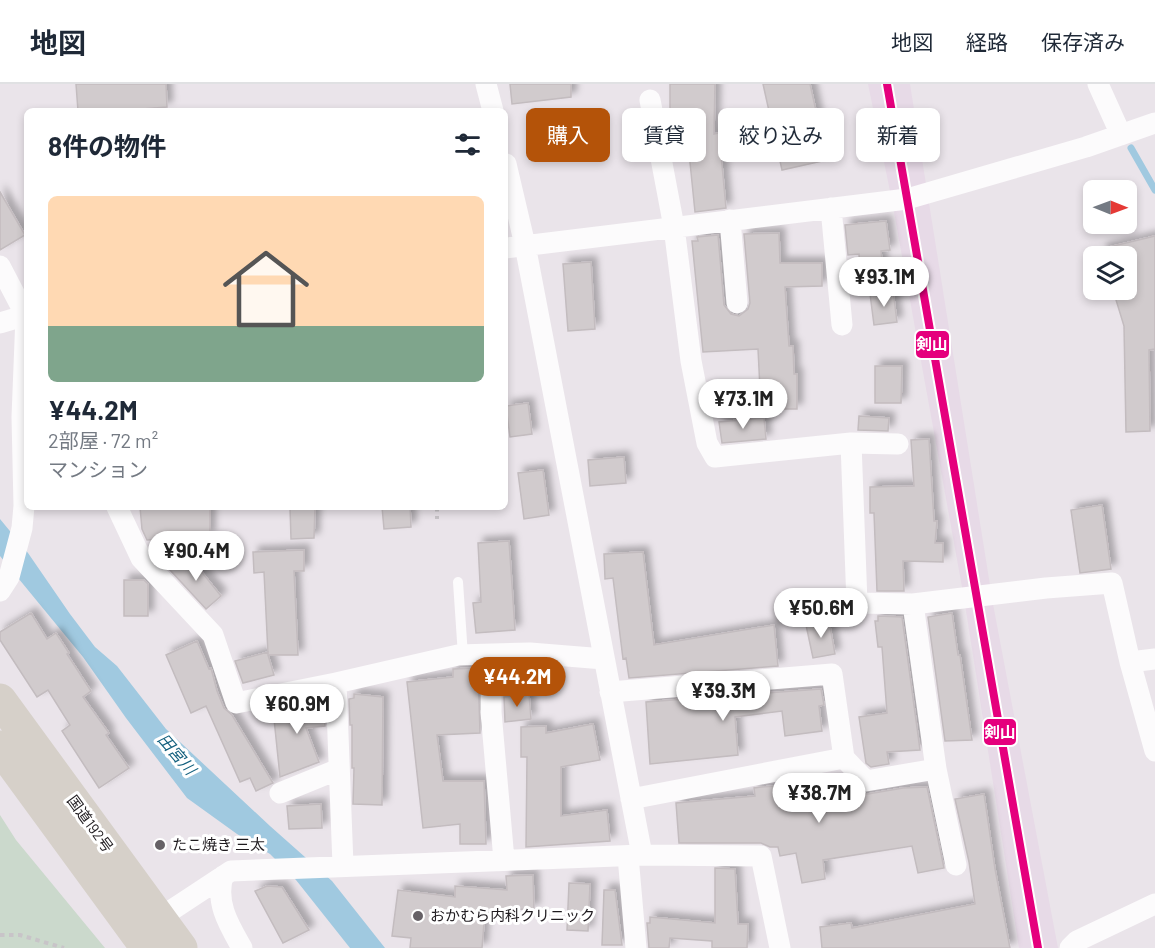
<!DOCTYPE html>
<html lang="ja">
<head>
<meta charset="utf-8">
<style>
	:root { --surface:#fff; --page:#f6f6f7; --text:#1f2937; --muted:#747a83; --line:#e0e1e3; --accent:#b45309 }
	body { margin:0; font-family:Barlow,"Noto Sans JP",sans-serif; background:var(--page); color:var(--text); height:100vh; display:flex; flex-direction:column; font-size:22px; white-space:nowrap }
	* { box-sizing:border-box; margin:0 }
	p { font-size:20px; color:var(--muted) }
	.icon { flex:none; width:33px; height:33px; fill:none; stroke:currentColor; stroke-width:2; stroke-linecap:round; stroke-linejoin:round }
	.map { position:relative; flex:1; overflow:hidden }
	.details { position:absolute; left:24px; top:24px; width:484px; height:402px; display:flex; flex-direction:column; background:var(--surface); border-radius:9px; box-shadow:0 3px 9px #0003 }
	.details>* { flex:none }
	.guide { position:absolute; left:526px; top:24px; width:538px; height:54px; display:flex; gap:12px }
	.needle { width:39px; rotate:91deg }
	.tools { position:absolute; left:1083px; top:96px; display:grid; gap:12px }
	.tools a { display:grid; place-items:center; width:54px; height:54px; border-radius:9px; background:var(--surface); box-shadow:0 3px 9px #0003; font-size:30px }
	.price { position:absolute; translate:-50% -51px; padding:0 14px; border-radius:21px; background:#fff; color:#222; font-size:20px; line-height:39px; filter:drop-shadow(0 2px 3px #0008) }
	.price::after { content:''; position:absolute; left:50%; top:36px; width:18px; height:14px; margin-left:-9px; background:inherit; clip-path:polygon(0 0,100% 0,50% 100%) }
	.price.active { background:var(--accent); color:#fff }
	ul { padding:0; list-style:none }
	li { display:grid; align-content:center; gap:12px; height:318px; padding:0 24px }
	li span { display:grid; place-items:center; height:186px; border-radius:9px; color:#555 }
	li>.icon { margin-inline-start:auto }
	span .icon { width:108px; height:108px; fill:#fffc; stroke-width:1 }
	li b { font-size:26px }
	h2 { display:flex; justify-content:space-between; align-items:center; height:72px; padding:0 24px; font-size:26px }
	.tag { padding:0 21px; border-radius:9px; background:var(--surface); box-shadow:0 3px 9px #0003; font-size:21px; line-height:54px }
	.tag.active { background:var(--accent); color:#fff }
	header { display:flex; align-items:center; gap:36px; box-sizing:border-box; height:84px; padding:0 30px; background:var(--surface); border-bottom:2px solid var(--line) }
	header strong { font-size:28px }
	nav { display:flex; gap:33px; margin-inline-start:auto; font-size:21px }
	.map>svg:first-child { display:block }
	.built { fill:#e7dae7 }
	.green { fill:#cbd9cc }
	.water { fill:#a0c9e0 }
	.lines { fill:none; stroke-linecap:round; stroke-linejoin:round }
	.stream { stroke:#a0c9e0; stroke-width:7 }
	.building { fill:#d1cbcd; stroke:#c3bcbf; stroke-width:1.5; filter:url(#shadow) }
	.path { stroke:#c8c4c8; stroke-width:4; stroke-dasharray:4.5 4.5; stroke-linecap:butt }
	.lane { stroke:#fcfbfc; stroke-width:10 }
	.street { stroke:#fcfbfc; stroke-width:21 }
	.highway { stroke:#d6d0c9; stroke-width:33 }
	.rail-1-casing { stroke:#fff; stroke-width:12 }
	.rail-1 { stroke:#e5007d; stroke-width:8 }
	.poi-dot { fill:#666166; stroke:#fff; stroke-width:2 }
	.labels { text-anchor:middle; stroke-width:6; stroke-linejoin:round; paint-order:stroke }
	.street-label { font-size:15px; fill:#1f1b1f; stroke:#fff }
	.poi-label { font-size:15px; fill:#1f1b1f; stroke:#fff; text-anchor:start }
	.water-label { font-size:16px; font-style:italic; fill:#13607e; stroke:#fff }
	.line-badge { stroke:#fff; stroke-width:2 }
	.badge-label { font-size:16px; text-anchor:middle; font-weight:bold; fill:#fff }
</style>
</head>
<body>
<header>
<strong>地図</strong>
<nav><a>地図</a><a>経路</a><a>保存済み</a></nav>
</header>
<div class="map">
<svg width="1155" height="864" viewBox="0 0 1155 864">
	<defs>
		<filter id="shadow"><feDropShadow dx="5.5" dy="-5.5" stdDeviation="3" flood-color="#0004"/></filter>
	</defs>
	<rect width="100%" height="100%" fill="#eae4ea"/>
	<path class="built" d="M 868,0 L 910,0 L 993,520 L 1058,864 L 1019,864 L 964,514 L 892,117 Z"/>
	<path class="green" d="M 0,731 L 16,756 L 105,864 L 0,864 Z"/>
	<path class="water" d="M 0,435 L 28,469 L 70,530 L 95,563 L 117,582 L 166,645 L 270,742 L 332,797 L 385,864 L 350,864 L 296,796 L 270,770 L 237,750 L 187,714 L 126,634 L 83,573 L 0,472 Z"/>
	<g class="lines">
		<path class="stream" d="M 1131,64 L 1155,106"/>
	</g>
	<path class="building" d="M 76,0 L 166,0 L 167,23 L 117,27 L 78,27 Z
		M 510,0 L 571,0 L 571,13 L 512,20 Z
		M 670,0 L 715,0 L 714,50 L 719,49 L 726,124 L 695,128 L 685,29 L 670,29 Z
		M 763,0 L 810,0 L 827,76 L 782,86 Z
		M 0,108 L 25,151 L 0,166 Z
		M 886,137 L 890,166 L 881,167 L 884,202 L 861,203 L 859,170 L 848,171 L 845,141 Z
		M 779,149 L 780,179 L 822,179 L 822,202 L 785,203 L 789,262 L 793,262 L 794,290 L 797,290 L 797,325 L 761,325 L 758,265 L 703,268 L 692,157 L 698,157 L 697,153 L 718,151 L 724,221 L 731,230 L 739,232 L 748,225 L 750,219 L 744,150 Z
		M 1155,152 L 1155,265 L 1149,266 L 1150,347 L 1126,348 L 1124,242 L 1113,206 L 1126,206 L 1126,172 L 1103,172 L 1101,165 Z
		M 591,178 L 595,245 L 568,247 L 563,180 Z
		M 893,207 L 897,238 L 874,241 L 870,210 Z
		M 875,282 L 902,282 L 901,319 L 875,319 Z
		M 528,319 L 532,350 L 510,353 L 506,322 Z
		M 859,332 L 889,334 L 888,347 L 858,346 Z
		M 764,334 L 766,355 L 722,359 L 719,338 Z
		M 929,355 L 934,437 L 937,437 L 935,459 L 943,459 L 943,478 L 903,477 L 904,507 L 877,507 L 874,429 L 870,429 L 870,403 L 914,402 L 911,356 Z
		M 624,373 L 626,399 L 590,402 L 588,376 Z
		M 543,386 L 549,431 L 524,435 L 518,389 Z
		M 1102,421 L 1111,485 L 1080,489 L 1071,426 Z
		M 140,423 L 210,423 L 210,452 L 147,456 L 142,445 Z
		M 290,423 L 315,423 L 314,454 L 291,455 Z
		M 382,423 L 410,423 L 411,443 L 384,445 Z
		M 509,457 L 515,546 L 476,549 L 473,519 L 481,518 L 478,459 Z
		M 304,466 L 304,487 L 294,487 L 298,571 L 268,571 L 274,591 L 243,599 L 235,577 L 268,568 L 268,570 L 264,488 L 254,489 L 253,468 Z
		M 643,468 L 654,561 L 774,541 L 778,582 L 629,594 L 626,574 L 623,575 L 613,494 L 605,495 L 604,470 Z
		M 188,471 L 221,512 L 206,525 L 170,486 Z
		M 124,496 L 144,496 L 148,500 L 148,532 L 124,532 Z
		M 31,529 L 47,555 L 56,549 L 69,569 L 67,570 L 91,607 L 83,613 L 109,649 L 106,651 L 129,684 L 99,704 L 62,647 L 70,641 L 48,606 L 37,613 L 0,556 L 0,548 Z
		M 952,529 L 958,571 L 960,571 L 972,656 L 945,657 L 928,533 Z
		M 878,532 L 902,533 L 920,666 L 887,668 L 889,680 L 871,683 L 866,679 L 859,633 L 887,629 L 882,563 L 878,563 L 875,537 L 878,537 Z
		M 829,537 L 835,570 L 813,574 L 806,541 Z
		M 197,557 L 209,585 L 211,584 L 217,607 L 224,624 L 232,631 L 273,699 L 256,707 L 250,694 L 240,698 L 206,622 L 191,629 L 166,571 Z
		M 478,584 L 480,649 L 437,651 L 443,697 L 484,697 L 486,760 L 460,760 L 460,740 L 423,744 L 407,598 L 453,593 L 453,585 Z
		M 821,605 L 824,621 L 819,622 L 822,647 L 785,652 L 782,627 L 735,633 L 738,671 L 650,680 L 646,618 Z
		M 354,610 L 383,613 L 382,721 L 353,720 L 354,684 L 352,684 L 352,641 L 350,641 L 349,615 L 354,614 Z
		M 529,610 L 531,635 L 505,638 L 504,613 Z
		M 324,616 L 325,642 L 306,644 L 319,678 L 280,693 L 273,625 Z
		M 593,640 L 600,676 L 561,683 L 561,732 L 607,726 L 610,757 L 526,763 L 527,673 L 521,673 L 521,643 L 546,642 L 546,649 Z
		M 829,698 L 850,698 L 862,709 L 868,710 L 903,704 L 927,703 L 944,784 L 918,789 L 912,762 L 823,776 L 825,795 L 802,799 L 796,769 L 780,772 L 778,763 L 770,763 L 761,759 L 679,759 L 676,719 L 755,712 L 754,704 L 761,703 L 778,702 L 779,706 L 829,703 Z
		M 984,710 L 995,785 L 1010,864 L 822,864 L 820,843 L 851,839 L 852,844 L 975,820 L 969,778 L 955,715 Z
		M 321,720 L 322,744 L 289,745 L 287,722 Z
		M 715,784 L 735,785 L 738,840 L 748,840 L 747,864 L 712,864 L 712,857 L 670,854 L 669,864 L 649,864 L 647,839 L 650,839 L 650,833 L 715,839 Z
		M 533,791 L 534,825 L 485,826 L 482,864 L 410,864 L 411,854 L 392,852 L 398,806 L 455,813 L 455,802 L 507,806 L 506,792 Z
		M 569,799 L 590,800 L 588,847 L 567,846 Z
		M 267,802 L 282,803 L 309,846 L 283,859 L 255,807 Z
		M 604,806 L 615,806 L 622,861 L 602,861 Z"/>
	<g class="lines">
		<path class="path" d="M 437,423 L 437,435
			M 0,851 L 20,851 L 64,864"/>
		<path class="lane" d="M 458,498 L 463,572"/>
		<path class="street" d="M 486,0 L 493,27
			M 1098,0 L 1121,51
			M 650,16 L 674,143 L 691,277 L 707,359 L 715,373 L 851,359
			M 506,80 L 525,161 L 642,771
			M 831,124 L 842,241
			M 730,136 L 737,219
			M 506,164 L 907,115 L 1086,63 L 1155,39
			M 0,182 L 26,232 L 22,333 L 24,422 L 22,444 L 9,493 L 0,507
			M 0,239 L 27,231
			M 898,360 L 851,359 L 857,519 L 913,520 L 936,685
			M 117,423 L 141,474 L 213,551 L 236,619 L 336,599
			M 913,520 L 1046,504 L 1112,499 L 1130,578 L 1155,667
			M 491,571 L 491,628 L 504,776
			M 1130,578 L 1155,575
			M 610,608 L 832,590 L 844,674
			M 280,709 L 339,685
			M 631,715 L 844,674 L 866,697 L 936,685 L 956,781
			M 628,772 L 636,864
			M 343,781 L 336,599 L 458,571 L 530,569 L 604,575
			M 223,792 C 215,819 229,841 242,864
			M 149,841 L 231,787 L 642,771 L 761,772 L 780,864
			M 1070,864 L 1077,857 L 1155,820"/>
		<path class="highway" d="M 0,616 L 181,864
			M 0,663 L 147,864"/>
		<defs>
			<path id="rail-1" d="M 887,0 L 1038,864"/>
		</defs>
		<use href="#rail-1" class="rail-1-casing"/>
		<use href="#rail-1" class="rail-1"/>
	</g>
	<g class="poi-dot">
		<circle cx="160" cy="761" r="6"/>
		<circle cx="418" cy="832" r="6"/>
	</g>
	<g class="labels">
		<g class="street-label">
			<text transform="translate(90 740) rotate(54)" y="5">国道192号</text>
		</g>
		<g class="poi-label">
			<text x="172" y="766">たこ焼き 三太</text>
			<text x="430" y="837">おかむら内科クリニック</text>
		</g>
		<g class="water-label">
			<text transform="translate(177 670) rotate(49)" y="6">田宮川</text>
		</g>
	</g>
	<g class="line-badge">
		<rect x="915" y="246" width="35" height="29" rx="6" fill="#e5007d"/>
		<rect x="983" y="634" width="34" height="28" rx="6" fill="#e5007d"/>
	</g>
	<g class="badge-label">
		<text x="932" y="266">剣山</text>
		<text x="1000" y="654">剣山</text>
	</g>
</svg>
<div class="tools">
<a><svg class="needle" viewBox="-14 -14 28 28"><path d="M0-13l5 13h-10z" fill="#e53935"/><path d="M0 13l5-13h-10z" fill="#747a83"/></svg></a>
<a><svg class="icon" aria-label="layers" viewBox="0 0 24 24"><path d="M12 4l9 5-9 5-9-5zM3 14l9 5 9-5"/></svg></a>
</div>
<b class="price" style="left:884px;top:224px">¥93.1M</b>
<b class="price" style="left:743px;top:346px">¥73.1M</b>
<b class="price" style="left:196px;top:498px">¥90.4M</b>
<b class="price" style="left:821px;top:555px">¥50.6M</b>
<b class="price active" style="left:517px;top:624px">¥44.2M</b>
<b class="price" style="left:723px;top:638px">¥39.3M</b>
<b class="price" style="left:297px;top:651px">¥60.9M</b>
<b class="price" style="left:819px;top:740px">¥38.7M</b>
<div class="guide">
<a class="tag active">購入</a>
<a class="tag">賃貸</a>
<a class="tag">絞り込み</a>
<a class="tag">新着</a>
</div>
<section class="details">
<h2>8件の物件<svg class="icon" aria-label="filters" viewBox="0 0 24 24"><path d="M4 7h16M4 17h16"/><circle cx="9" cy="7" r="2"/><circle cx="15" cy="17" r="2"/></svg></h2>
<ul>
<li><span style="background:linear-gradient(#ffd9b3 70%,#7fa58c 0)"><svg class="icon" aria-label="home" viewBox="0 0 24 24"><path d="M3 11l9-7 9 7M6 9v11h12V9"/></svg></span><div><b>¥44.2M</b><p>2部屋 · 72 m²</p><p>マンション</p></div></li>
</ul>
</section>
</div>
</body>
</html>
